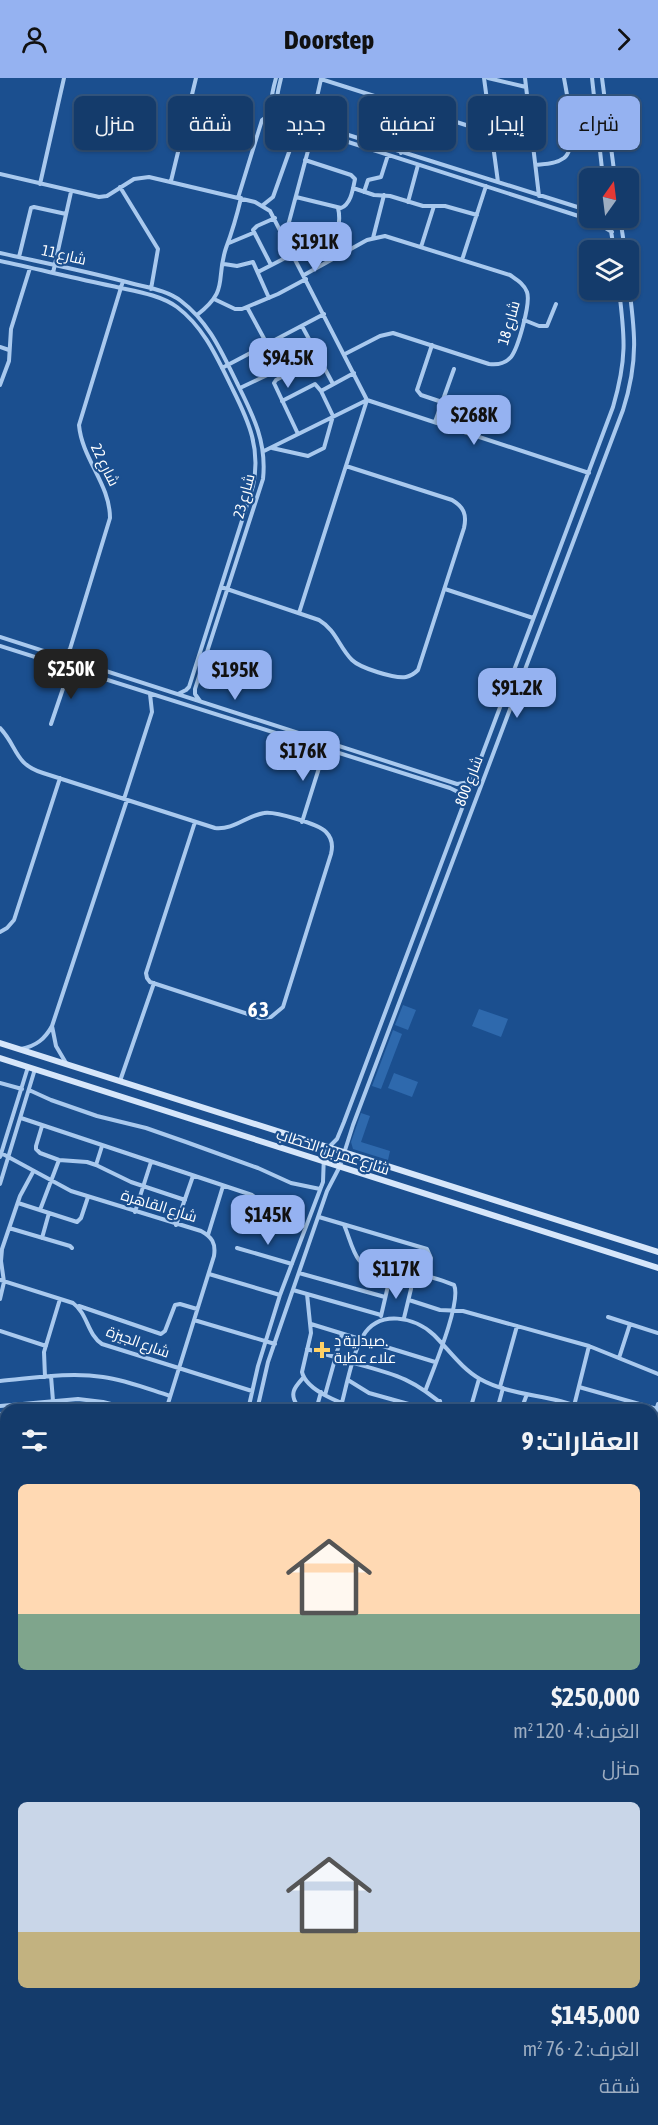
<!DOCTYPE html>
<html lang="ar">
<head>
<meta charset="utf-8">
<style>
	:root { --surface:#143b6b; --page:#1d4271; --text:#f1f3f6; --muted:#9dadc1; --line:#33557e; --accent:#95b2f1 }
	body { margin:0; font-family:"Asap Condensed",Cairo,sans-serif; background:var(--page); color:var(--text); direction:rtl; height:100vh; display:flex; flex-direction:column; font-size:22px; white-space:nowrap }
	* { box-sizing:border-box; margin:0 }
	p { font-size:20px; color:var(--muted) }
	.icon { flex:none; width:33px; height:33px; fill:none; stroke:currentColor; stroke-width:2; stroke-linecap:round; stroke-linejoin:round }
	.map { position:relative; flex:1; overflow:hidden; direction:ltr }
	.panel { position:absolute; left:0px; top:1326px; width:658px; height:722px; display:flex; flex-direction:column; background:var(--surface); border-radius:18px 18px 0 0; box-shadow:0 2px 4px #0004,0 0 0 2px var(--line); direction:rtl }
	.panel>* { flex:none }
	.banner { position:absolute; left:18px; top:18px; width:622px; height:54px; direction:rtl; display:flex; gap:12px }
	.needle { width:39px; rotate:14deg }
	.fabs { position:absolute; left:579px; top:90px; display:grid; gap:12px }
	.fabs a { display:grid; place-items:center; width:60px; height:60px; border-radius:9px; background:var(--surface); box-shadow:0 2px 4px #0004,0 0 0 2px var(--line); font-size:30px }
	.price { position:absolute; translate:-50% -51px; padding:0 14px; border-radius:12px; background:var(--accent); color:#111; font-size:20px; line-height:39px; filter:drop-shadow(0 2px 3px #0008) }
	.price::after { content:''; position:absolute; left:50%; top:36px; width:18px; height:14px; margin-left:-9px; background:inherit; clip-path:polygon(0 0,100% 0,50% 100%) }
	.price.selected { background:#222; color:#fff }
	ul { padding:0; list-style:none }
	li { display:grid; align-content:center; gap:12px; height:318px; padding:0 18px }
	li span { display:grid; place-items:center; height:186px; border-radius:9px; color:#555 }
	li>.icon { margin-inline-start:auto }
	span .icon { width:108px; height:108px; fill:#fffc; stroke-width:1 }
	li b { font-size:26px }
	h2 { display:flex; justify-content:space-between; align-items:center; height:72px; padding:0 18px; font-size:26px }
	.tag { padding:0 21px; border-radius:9px; background:var(--surface); box-shadow:0 2px 4px #0004,0 0 0 2px var(--line); font-size:21px; line-height:54px }
	.tag.selected { background:var(--accent); color:#111 }
	header { display:flex; justify-content:space-between; align-items:center; height:78px; padding:0 18px; background:var(--accent); color:#111; font-size:27px; font-weight:700 }
	.map>svg:first-child { display:block }
	.green { fill:#2e69ad }
	.lines { fill:none; stroke-linecap:round; stroke-linejoin:round }
	.street { stroke:#a9c9ee; stroke-width:4 }
	.secondary { stroke:#d6e6fa; stroke-width:6 }
	.poi-dot { fill:#ffd166; stroke:#1b4f8f; stroke-width:2 }
	.labels { text-anchor:middle; stroke-width:4.5; stroke-linejoin:round; paint-order:stroke }
	.street-label { font-size:15px; fill:#fff; stroke:#1b4f8f }
	.poi-label { font-size:15px; fill:#fff; stroke:#1b4f8f; text-anchor:start }
	.district-label { font-size:21px; font-weight:bold; letter-spacing:1.5px; fill:#fff; stroke:#1b4f8f }
</style>
</head>
<body>
<header><svg class="icon" aria-label="forward" viewBox="0 0 24 24"><path d="M9 5l7 7-7 7"/></svg>Doorstep<svg class="icon" aria-label="person" viewBox="0 0 24 24"><circle cx="12" cy="8" r="4"/><path d="M4 21q1-7 8-7t8 7"/></svg></header>
<div class="map">
<svg width="658" height="2047" viewBox="0 0 658 2047">
	<rect width="100%" height="100%" fill="#1b4f8f"/>
	<path class="green" d="M 403,927 L 416,932 L 408,952 L 395,947 Z
		M 479,931 L 508,941 L 501,959 L 472,948 Z
		M 393,952 L 402,956 L 381,1011 L 372,1008 Z
		M 394,995 L 418,1004 L 412,1019 L 388,1010 Z
		M 361,1035 L 370,1038 L 361,1064 L 390,1073 L 388,1082 L 353,1071 L 351,1064 Z"/>
	<g class="lines">
		<path class="street" d="M 276,0 C 271,18 266,34 286,44 L 594,143 L 612,154
			M 281,0 C 278,15 271,30 288,38 L 590,133
			M 484,0 L 498,104
			M 488,0 L 526,9
			M 525,0 L 539,118
			M 592,0 L 603,100
			M 602,0 L 615,100
			M 321,1 L 491,55
			M 311,46 L 321,1
			M 401,75 L 415,31
			M 536,87 C 545,86 556,86 564,80 C 579,68 567,18 564,0
			M 0,96 L 99,119 L 107,118 L 134,101 L 149,99 L 255,124 L 270,133 L 367,322 L 299,535
			M 171,103 L 196,0
			M 40,106 L 64,0
			M 120,109 L 158,171 L 151,211
			M 353,110 L 374,117 L 390,118 L 423,128 L 445,128 L 477,137
			M 364,114 L 368,102 L 381,99 L 388,77
			M 296,119 L 341,130 C 351,126 353,111 355,101 L 351,97 L 305,82
			M 238,120 L 262,42 L 273,34
			M 408,124 L 418,87
			M 263,127 L 273,119 L 298,49
			M 609,140 L 614,172
			M 620,140 L 625,172
			M 285,159 L 313,54
			M 373,160 L 384,117
			M 229,165 L 253,155
			M 421,169 L 434,128
			M 0,175 C 45,185 90,194 134,206 C 150,210 168,213 181,223 C 209,244 222,275 237,305 C 253,337 267,364 263,401 L 195,611 L 195,616 L 200,623
			M 19,179 L 31,130 L 34,129 L 66,136
			M 462,182 L 486,108
			M 0,183 C 37,191 74,200 112,208 C 133,213 159,216 177,229 C 205,250 218,282 233,312 C 249,344 261,371 253,408 L 189,609 L 186,612 L 178,616
			M 327,184 C 335,171 342,145 338,130
			M 224,186 L 237,188 L 253,184 L 269,220
			M 271,187 L 253,152 L 257,148 L 275,140
			M 258,194 L 293,176
			M 53,195 L 71,114
			M 304,197 L 367,162 L 385,158 L 510,197 C 517,202 524,206 527,214 C 531,225 518,270 511,279 C 505,286 497,287 489,286 L 393,255 L 380,258 L 345,276
			M 214,221 L 235,231 L 242,231 L 278,216 L 306,201
			M 247,229 L 267,266
			M 197,237 C 230,211 215,203 226,170 C 232,154 237,137 241,120
			M 524,242 L 539,248 L 547,248 L 556,226
			M 302,248 L 333,306
			M 268,266 L 280,292
			M 432,267 L 417,312 L 421,317 L 442,324
			M 0,269 L 9,272
			M 222,290 L 324,236
			M 0,307 L 9,283 L 11,251 L 30,190
			M 240,310 L 280,291
			M 321,313 L 354,295
			M 435,344 L 454,291
			M 298,356 L 274,305 L 276,302 L 319,279
			M 272,370 L 308,378 L 324,370 L 333,338 L 321,313 L 315,306 L 282,323
			M 264,373 L 367,322 L 589,395
			M 221,509 L 319,542 C 336,552 339,569 352,582 C 360,590 395,601 406,599 C 411,598 414,596 418,592 L 464,450 C 467,437 464,429 452,422 L 346,388
			M 445,511 L 533,540
			M 0,559 L 457,706 L 470,704
			M 0,568 L 450,710 L 458,714 L 465,722
			M 63,580 L 70,571 L 110,440 C 110,406 82,381 79,347 L 123,203
			M 51,646 L 70,590
			M 0,650 C 18,669 14,686 43,695 L 215,750 C 234,752 246,738 264,735 C 274,733 319,746 326,754 C 332,760 333,768 331,776 L 283,929 L 271,939 L 260,940 L 150,904 L 147,900 L 146,895 L 195,744
			M 124,721 L 152,634 L 150,616
			M 302,744 L 325,671
			M 0,854 L 7,850 L 14,842 L 60,700
			M 52,948 L 56,968 L 66,985
			M 21,971 C 36,968 45,961 52,948 L 127,722
			M 120,1003 L 154,905
			M 0,1005 L 22,1011
			M 29,1012 L 51,1022 L 97,1038 L 146,1050 L 186,1064 L 258,1090 L 291,1105 L 320,1111
			M 21,1040 L 252,1117 L 279,1138 L 305,1149
			M 42,1048 L 36,1068 L 36,1071 L 40,1075 L 59,1082 L 87,1084 L 96,1087 L 131,1104 L 185,1122
			M 1,1075 L 71,1113 L 201,1153 C 212,1159 216,1165 214,1178 L 166,1332
			M 0,1079 L 28,989
			M 96,1087 L 102,1068
			M 0,1106 L 35,991
			M 18,1125 L 77,1144 L 81,1140 L 88,1119
			M 40,1132 L 59,1082
			M 135,1134 L 151,1084
			M 319,1139 L 427,1171 L 431,1180 L 425,1198
			M 176,1147 L 193,1098
			M 344,1147 C 349,1158 352,1173 359,1182 C 367,1192 395,1196 407,1199 L 411,1202 L 411,1211 L 404,1240
			M 9,1150 L 70,1168 L 72,1170
			M 208,1157 L 223,1108
			M 42,1160 L 49,1135
			M 237,1170 L 292,1186
			M 299,1195 L 385,1219
			M 209,1196 L 280,1217
			M 0,1202 L 73,1225 C 88,1236 87,1256 102,1266 L 252,1313
			M 411,1202 C 424,1194 440,1202 454,1207 C 462,1223 433,1292 426,1311
			M 293,1212 L 381,1237
			M 307,1216 L 311,1255 L 302,1294 C 306,1313 343,1326 360,1332
			M 0,1221 L 4,1204 L 1,1183 L 2,1171 L 20,1118 L 33,1094
			M 409,1222 L 440,1232 L 463,1233 L 589,1268 L 658,1296
			M 79,1228 L 161,1256 L 165,1253 L 175,1227 L 180,1226 L 197,1231
			M 381,1238 L 391,1195
			M 608,1239 L 658,1255
			M 194,1242 L 275,1266
			M 311,1246 L 435,1284
			M 0,1253 L 46,1268
			M 307,1271 L 335,1279
			M 619,1280 L 630,1246
			M 353,1285 C 398,1297 414,1301 449,1332
			M 51,1298 L 53,1323
			M 45,1299 L 44,1274 L 60,1221
			M 303,1300 C 295,1309 289,1315 297,1327 L 310,1332
			M 348,1302 L 369,1315 L 430,1332
			M 0,1303 C 34,1300 69,1294 103,1299 C 126,1302 148,1311 170,1318
			M 500,1309 L 517,1248
			M 579,1309 L 657,1331
			M 325,1317 L 342,1256
			M 0,1328 L 78,1321 L 103,1324 L 135,1332
			M 574,1328 L 589,1268
			M 38,1332 L 77,1328 L 105,1332
			M 248,1332 L 258,1288 L 280,1217 L 323,1104 L 324,1076 L 327,1071 L 337,1061 L 344,1044 L 613,329 C 627,281 625,260 619,212
			M 257,1332 L 268,1284 L 327,1113 L 340,1088 L 353,1047 L 623,332 C 639,282 635,252 628,201
			M 316,1332 L 321,1314
			M 340,1332 C 346,1311 352,1276 363,1258 C 379,1231 415,1239 434,1257 C 449,1272 462,1291 480,1301 C 512,1319 553,1316 585,1332
			M 437,1332 L 440,1323
			M 470,1332 L 479,1301
			M 497,1332 L 503,1310
			M 521,1332 L 527,1316
			M 0,1336 L 6,1335
			M 652,1345 L 658,1326
			M 0,1452 L 6,1453
			M 0,1480 L 6,1478
			M 0,1509 L 6,1511
			M 0,1560 L 6,1557
			M 4,1585 L 6,1579
			M 0,1630 L 6,1626
			M 0,1649 L 6,1647
			M 0,1686 L 6,1685"/>
		<path class="secondary" d="M 0,965 L 658,1174
			M 0,980 L 658,1190
			M 652,1547 L 658,1532
			M 652,1589 L 658,1574
			M 0,1713 L 6,1710
			M 0,1722 L 6,1719
			M 469,2047 L 472,2042
			M 486,2047 L 488,2042
			M 496,2047 L 496,2042"/>
	</g>
	<path class="poi-dot" d="M319 1263h6v6h6v6h-6v6h-6v-6h-6v-6h6z"/>
	<g class="labels">
		<g class="street-label">
			<text transform="translate(64 177) rotate(13)" y="5">شارع 11</text>
			<text transform="translate(509 245) rotate(-74)" y="5">شارع 18</text>
			<text transform="translate(105 387) rotate(64)" y="5">شارع 22</text>
			<text transform="translate(244 418) rotate(-75)" y="5">شارع 23</text>
			<text transform="translate(469 703) rotate(-69)" y="5">شارع 800</text>
			<text transform="translate(333 1074) rotate(18)" y="5">شارع عمر بن الخطاب</text>
			<text transform="translate(159 1128) rotate(17)" y="5">شارع القاهرة</text>
			<text transform="translate(138 1264) rotate(20)" y="5">شارع الجيزة</text>
		</g>
		<g class="poi-label">
			<text x="334" y="1268">صيدلية د.<tspan x="334" dy="17">علاء عطية</tspan></text>
		</g>
		<g class="district-label">
			<text x="259" y="939">63</text>
		</g>
	</g>
</svg>
<div class="fabs">
<a><svg class="needle" viewBox="-14 -14 28 28"><path d="M0-13l5 13h-10z" fill="#e53935"/><path d="M0 13l5-13h-10z" fill="#9dadc1"/></svg></a>
<a><svg class="icon" aria-label="layers" viewBox="0 0 24 24"><path d="M12 4l9 5-9 5-9-5zM3 14l9 5 9-5"/></svg></a>
</div>
<b class="price" style="left:315px;top:195px">$191K</b>
<b class="price" style="left:288px;top:311px">$94.5K</b>
<b class="price" style="left:474px;top:368px">$268K</b>
<b class="price selected" style="left:71px;top:622px">$250K</b>
<b class="price" style="left:235px;top:623px">$195K</b>
<b class="price" style="left:517px;top:641px">$91.2K</b>
<b class="price" style="left:303px;top:704px">$176K</b>
<b class="price" style="left:268px;top:1168px">$145K</b>
<b class="price" style="left:396px;top:1222px">$117K</b>
<div class="banner">
<a class="tag selected">شراء</a>
<a class="tag">إيجار</a>
<a class="tag">تصفية</a>
<a class="tag">جديد</a>
<a class="tag">شقة</a>
<a class="tag">منزل</a>
</div>
<section class="panel">
<h2>العقارات: 9<svg class="icon" aria-label="filters" viewBox="0 0 24 24"><path d="M4 7h16M4 17h16"/><circle cx="9" cy="7" r="2"/><circle cx="15" cy="17" r="2"/></svg></h2>
<ul>
<li><span style="background:linear-gradient(#ffd9b3 70%,#7fa58c 0)"><svg class="icon" aria-label="home" viewBox="0 0 24 24"><path d="M3 11l9-7 9 7M6 9v11h12V9"/></svg></span><div><b>$250,000</b><p>الغرف: 4 · 120 m²</p><p>منزل</p></div></li>
<li><span style="background:linear-gradient(#c9d6e8 70%,#c2b280 0)"><svg class="icon" aria-label="home" viewBox="0 0 24 24"><path d="M3 11l9-7 9 7M6 9v11h12V9"/></svg></span><div><b>$145,000</b><p>الغرف: 2 · 76 m²</p><p>شقة</p></div></li>
</ul>
</section>
</div>
</body>
</html>
